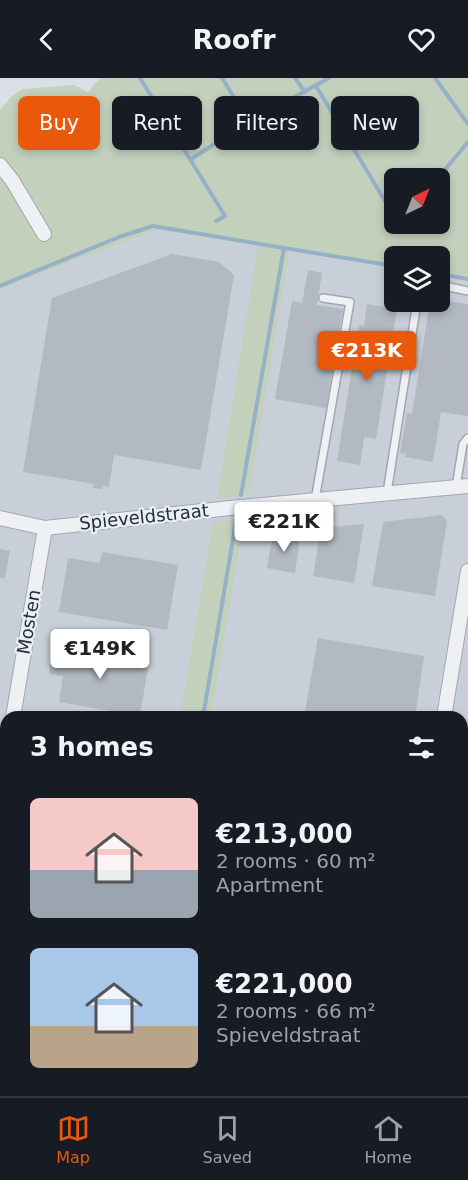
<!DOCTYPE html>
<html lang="en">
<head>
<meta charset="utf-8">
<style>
	:root { --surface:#171b24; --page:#242831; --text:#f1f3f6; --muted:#9ea1a6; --line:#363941; --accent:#ea580c }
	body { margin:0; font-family:"DejaVu Sans",sans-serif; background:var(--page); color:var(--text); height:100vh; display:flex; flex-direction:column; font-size:22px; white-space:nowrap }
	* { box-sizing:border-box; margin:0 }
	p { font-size:20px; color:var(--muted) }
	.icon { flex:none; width:33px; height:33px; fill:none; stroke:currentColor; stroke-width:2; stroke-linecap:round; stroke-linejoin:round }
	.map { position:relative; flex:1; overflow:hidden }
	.sheet { position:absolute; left:0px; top:633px; width:468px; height:386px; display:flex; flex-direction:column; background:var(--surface); border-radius:18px 18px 0 0; box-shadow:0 3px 9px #0003 }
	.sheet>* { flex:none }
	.banner { position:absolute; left:18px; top:18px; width:432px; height:54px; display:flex; gap:12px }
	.needle { width:39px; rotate:43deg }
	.controls { position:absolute; left:384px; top:90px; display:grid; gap:12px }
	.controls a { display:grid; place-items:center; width:66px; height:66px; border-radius:9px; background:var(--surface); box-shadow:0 3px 9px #0003; font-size:30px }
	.price { position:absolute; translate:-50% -51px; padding:0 14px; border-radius:6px; background:#fff; color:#222; font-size:20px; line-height:39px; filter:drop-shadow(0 2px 3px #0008) }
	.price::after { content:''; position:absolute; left:50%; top:36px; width:18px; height:14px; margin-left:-9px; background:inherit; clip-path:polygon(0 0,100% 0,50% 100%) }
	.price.selected { background:var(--accent); color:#fff }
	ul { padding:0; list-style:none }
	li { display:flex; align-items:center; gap:18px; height:150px; padding:0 30px }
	li span { display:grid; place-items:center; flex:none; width:168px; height:120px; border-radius:9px; color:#555 }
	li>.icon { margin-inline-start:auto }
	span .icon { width:72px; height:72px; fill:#fffc; stroke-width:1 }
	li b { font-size:26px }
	h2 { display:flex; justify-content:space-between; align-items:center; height:72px; padding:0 30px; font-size:26px }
	.chip { padding:0 21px; border-radius:9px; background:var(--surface); box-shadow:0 3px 9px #0003; font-size:21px; line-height:54px }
	.chip.selected { background:var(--accent); color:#fff }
	header { display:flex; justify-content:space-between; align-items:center; height:78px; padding:0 30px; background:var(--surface); font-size:27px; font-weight:600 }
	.menu { display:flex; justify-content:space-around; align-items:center; height:84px; border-top:2px solid var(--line); background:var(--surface); font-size:16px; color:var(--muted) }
	.menu a { display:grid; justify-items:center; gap:3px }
	.menu .selected { color:var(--accent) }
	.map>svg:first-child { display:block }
	.built { fill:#c9cfd8; fill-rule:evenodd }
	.green { fill:#c2d0bc; fill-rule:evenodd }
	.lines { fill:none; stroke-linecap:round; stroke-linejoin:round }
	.stream { stroke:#95b0c7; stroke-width:4 }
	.building { fill:#b2b9c3 }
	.lane-casing { stroke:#a1a7b0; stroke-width:10 }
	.street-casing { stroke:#a1a7b0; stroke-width:16 }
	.lane { stroke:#eef0f4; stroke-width:7 }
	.street { stroke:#eef0f4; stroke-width:14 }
	.labels { text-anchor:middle; stroke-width:4.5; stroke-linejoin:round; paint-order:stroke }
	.street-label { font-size:18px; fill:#252f3c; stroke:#eaeff4 }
</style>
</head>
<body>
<header><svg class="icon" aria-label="back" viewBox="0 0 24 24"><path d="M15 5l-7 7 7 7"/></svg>Roofr<svg class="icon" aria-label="heart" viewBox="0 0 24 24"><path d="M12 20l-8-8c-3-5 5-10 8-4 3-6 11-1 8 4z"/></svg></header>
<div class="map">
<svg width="468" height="1018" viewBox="0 0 468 1018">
	<rect width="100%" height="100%" fill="#dbe0e6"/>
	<path class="built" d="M 157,152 L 394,190 L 394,224 L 440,224 L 440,198 L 468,202 L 468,1018 L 0,1018 L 0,211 ZM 6,639 L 462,639 L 462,1012 L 6,1012 Z"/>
	<path class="green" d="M 100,0 L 468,0 L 468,202 L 440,198 L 440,178 L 394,178 L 394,190 L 289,173 L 249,416 L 217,421 L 258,168 L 157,152 L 0,211 L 0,32 L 12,18 L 23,11 L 74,7 L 88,14 ZM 394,100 L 440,100 L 440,146 L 394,146 Z
		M 244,441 L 211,639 L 180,639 L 213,444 Z"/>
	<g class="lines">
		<path class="stream" d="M 140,0 L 225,138 L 216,143
			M 222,0 L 249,44
			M 295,0 L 305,14
			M 435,0 L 468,46
			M 316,8 L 394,138
			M 191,81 L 249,44 L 329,0
			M 438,100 L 468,64
			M 399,146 L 400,147 L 402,146
			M 440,196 L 468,201
			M 0,208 L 119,159 L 153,148 L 284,170
			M 241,417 L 284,170 L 394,188
			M 203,639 L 236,443
			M 141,1018 L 142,1012"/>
	</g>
	<path class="building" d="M 172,176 L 219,184 L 234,197 L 201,392 L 114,377 L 109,409 L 103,408 L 102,411 L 93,410 L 94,406 L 23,394 L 52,220 Z
		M 308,192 L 322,195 L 317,227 L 343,231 L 326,330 L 275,321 L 292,223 L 302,225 Z
		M 440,222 L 468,226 L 468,338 L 441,334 L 433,384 L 405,379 L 406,376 L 400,375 L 407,335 L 412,336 L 430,224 Z
		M 367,226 L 397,231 L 376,361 L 364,359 L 360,387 L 337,383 L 359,247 L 364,248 Z
		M 442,437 L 447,443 L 435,518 L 372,508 L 383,444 Z
		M 364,446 L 354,505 L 313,498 L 321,450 Z
		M 273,455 L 300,459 L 295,495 L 267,490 Z
		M 0,471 L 10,473 L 5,500 L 0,500 Z
		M 102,474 L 178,487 L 167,552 L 59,534 L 68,480 L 100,485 Z
		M 318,560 L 424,578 L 415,639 L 304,639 Z
		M 53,567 L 149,583 L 140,638 L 59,624 L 63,598 L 49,596 Z"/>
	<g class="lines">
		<defs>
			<path id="lane" d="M 440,207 L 468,213
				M 456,409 L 463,366 L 468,360
				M 387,415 L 417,224
				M 315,422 L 350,224 L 323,220"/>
			<path id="street" d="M 0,87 L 12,102 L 44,156
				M 0,440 L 45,450 L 230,430 L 468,408
				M 13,639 L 45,450
				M 444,639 L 468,493
				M 0,715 L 6,679
				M 0,933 L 6,934
				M 462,1011 L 468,1012"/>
		</defs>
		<use href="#lane" class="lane-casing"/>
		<use href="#street" class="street-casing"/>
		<use href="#lane" class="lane"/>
		<use href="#street" class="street"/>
	</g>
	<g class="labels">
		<g class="street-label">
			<text transform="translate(144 439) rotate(-6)" y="6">Spieveldstraat</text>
			<text transform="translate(29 544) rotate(-80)" y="6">Mosten</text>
		</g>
	</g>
</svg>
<div class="controls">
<a><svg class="needle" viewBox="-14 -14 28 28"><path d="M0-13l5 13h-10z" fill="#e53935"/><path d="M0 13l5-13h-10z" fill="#9ea1a6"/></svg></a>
<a><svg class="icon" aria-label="layers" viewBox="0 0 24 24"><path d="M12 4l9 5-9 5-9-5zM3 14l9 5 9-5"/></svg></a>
</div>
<b class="price selected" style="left:367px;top:304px">€213K</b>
<b class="price" style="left:284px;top:475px">€221K</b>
<b class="price" style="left:100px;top:602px">€149K</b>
<div class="banner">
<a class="chip selected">Buy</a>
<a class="chip">Rent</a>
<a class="chip">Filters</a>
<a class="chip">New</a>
</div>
<section class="sheet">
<h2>3 homes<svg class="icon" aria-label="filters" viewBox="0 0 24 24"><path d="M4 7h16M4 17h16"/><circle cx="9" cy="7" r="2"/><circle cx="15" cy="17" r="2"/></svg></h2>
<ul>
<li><span style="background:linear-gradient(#f6c9c9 60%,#9aa5b1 0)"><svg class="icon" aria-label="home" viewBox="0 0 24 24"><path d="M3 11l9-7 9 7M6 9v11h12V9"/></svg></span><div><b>€213,000</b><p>2 rooms · 60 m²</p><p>Apartment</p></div></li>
<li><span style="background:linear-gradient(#a9c7e8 65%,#b9a48a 0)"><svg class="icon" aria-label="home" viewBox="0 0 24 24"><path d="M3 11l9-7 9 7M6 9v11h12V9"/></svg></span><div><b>€221,000</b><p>2 rooms · 66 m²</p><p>Spieveldstraat</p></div></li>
</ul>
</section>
</div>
<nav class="menu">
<a class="selected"><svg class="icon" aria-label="map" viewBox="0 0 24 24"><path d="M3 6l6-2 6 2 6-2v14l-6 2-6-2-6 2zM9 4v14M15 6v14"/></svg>Map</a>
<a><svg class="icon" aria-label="saved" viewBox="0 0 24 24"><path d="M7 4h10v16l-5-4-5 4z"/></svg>Saved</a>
<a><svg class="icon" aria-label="home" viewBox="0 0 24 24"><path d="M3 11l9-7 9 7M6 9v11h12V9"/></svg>Home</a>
</nav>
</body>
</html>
